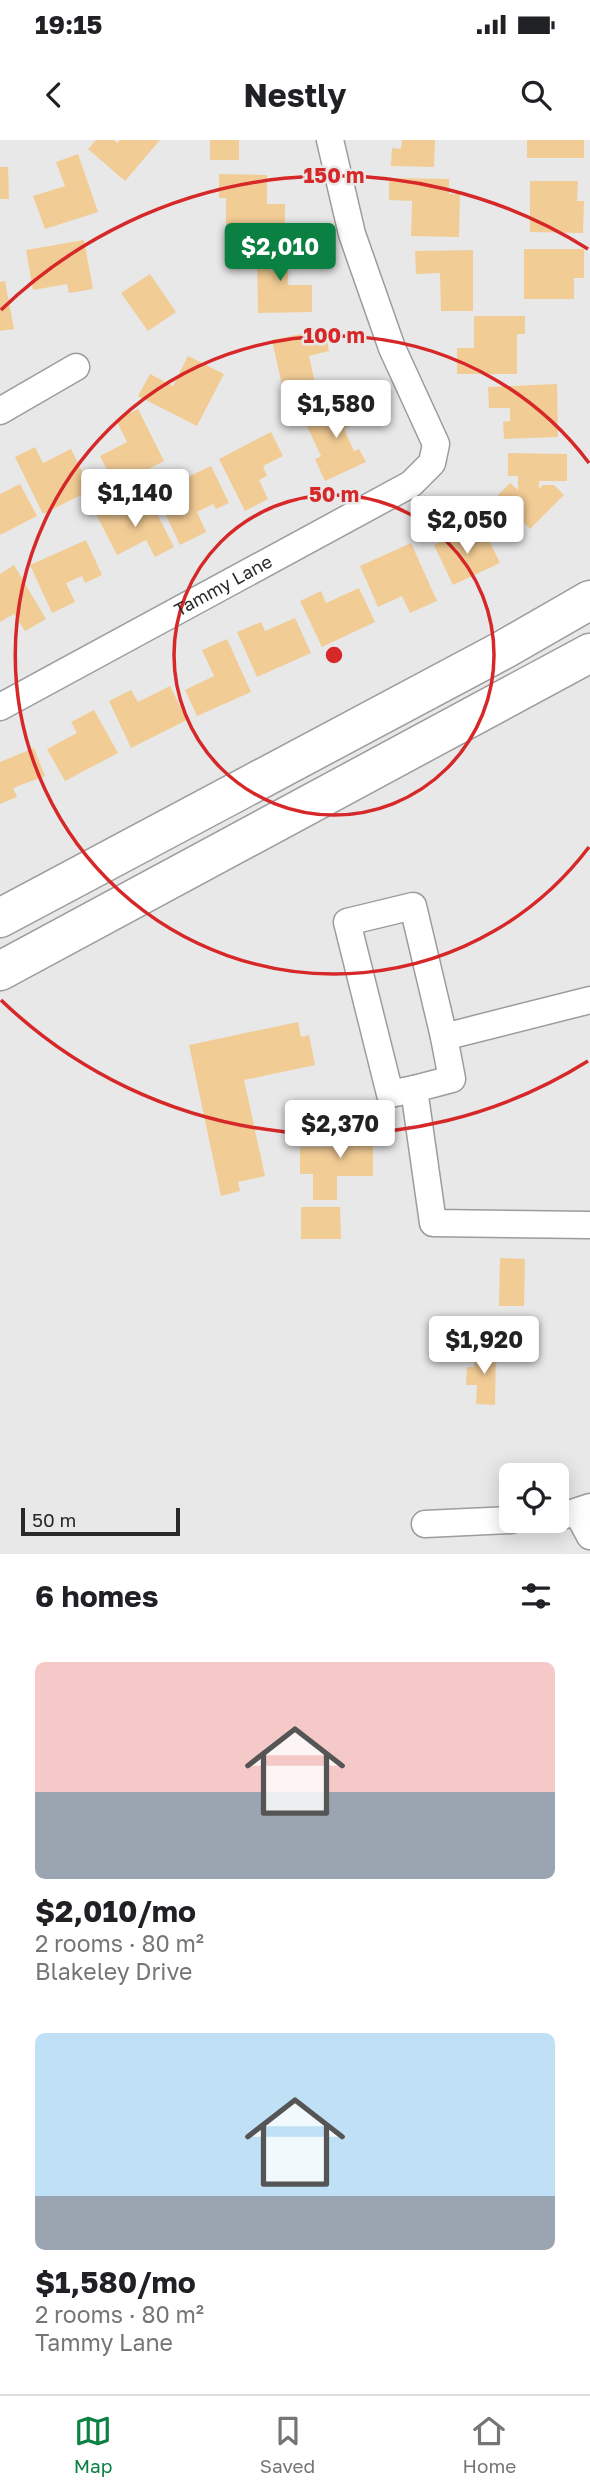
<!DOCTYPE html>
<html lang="en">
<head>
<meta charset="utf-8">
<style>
	:root { --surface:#fff; --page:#f6f6f6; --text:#202124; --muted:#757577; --line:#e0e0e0; --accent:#0b8043 }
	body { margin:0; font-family:"Golos Text",sans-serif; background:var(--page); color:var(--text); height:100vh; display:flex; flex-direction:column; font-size:26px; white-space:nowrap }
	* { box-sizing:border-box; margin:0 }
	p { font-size:23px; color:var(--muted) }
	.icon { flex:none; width:38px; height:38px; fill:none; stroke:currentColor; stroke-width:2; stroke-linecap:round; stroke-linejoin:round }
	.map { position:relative; height:1414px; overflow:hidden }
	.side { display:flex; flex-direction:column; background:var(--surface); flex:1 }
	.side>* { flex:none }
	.fabs { position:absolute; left:499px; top:1323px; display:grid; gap:14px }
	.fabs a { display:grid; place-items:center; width:70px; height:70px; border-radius:10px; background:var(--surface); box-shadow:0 4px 18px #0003; font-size:35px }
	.scale { position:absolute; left:21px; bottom:18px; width:159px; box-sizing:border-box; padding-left:7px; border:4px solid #282929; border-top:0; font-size:19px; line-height:24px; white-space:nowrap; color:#282929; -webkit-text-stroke:5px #e8e8e9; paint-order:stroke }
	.price { position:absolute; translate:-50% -60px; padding:0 16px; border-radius:7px; background:#fff; color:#222; font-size:23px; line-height:46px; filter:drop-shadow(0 2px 4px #0008) }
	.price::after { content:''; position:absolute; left:50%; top:42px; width:21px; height:16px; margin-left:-10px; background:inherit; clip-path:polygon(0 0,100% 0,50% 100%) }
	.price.on { background:var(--accent); color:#fff }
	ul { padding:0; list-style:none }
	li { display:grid; align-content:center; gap:14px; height:371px; padding:0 35px }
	li span { display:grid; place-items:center; height:217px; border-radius:10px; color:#555 }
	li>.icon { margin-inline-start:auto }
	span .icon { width:126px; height:126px; fill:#fffc; stroke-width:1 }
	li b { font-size:30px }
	h2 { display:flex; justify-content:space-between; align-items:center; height:84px; padding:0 35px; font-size:30px }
	.status { display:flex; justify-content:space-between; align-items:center; height:49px; padding:0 35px; background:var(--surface); direction:ltr }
	.status svg { height:19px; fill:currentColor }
	header { display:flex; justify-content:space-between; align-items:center; height:91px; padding:0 35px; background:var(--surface); font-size:32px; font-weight:700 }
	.dock { display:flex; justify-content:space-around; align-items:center; height:98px; border-top:2px solid var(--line); background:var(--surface); font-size:19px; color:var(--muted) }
	.dock a { display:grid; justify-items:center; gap:4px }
	.dock .on { color:var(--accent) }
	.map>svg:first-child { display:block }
	.building { fill:#f2cc95 }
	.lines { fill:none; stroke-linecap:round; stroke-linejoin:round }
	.minor-casing { stroke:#9c9c9d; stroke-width:29 }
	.highway-casing { stroke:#9c9c9d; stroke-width:41 }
	.minor { stroke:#fff; stroke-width:26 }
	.highway { stroke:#fff; stroke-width:38 }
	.ring { fill:none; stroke:#d62828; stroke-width:3.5 }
	.labels { text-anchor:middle; stroke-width:5; stroke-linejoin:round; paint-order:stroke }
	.street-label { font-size:18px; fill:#282929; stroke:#e8e8e9 }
	.centre { fill:#d62828; stroke:#e8e8e9; stroke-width:3.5 }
	.ring-label { font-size:21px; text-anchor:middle; font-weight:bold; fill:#d62828; stroke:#e8e8e9; stroke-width:5; stroke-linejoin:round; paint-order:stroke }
</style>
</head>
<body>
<div class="status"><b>19:15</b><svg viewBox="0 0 49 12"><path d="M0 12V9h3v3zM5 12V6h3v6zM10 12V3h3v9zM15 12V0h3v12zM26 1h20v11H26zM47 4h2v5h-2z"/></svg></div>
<header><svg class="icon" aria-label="back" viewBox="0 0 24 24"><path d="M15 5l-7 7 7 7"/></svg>Nestly<svg class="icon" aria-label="search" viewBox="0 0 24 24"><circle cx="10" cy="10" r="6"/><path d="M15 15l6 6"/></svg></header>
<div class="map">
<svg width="590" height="1414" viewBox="0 0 590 1414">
	<rect width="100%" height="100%" fill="#e8e8e9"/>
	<path class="building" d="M 96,0 L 114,0 L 117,3 L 120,0 L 160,0 L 125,41 L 88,9 Z
		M 210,0 L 239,0 L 239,20 L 210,20 Z
		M 402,0 L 435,0 L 434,27 L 391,26 L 392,8 L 401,9 Z
		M 527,0 L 584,0 L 584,18 L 527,18 Z
		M 78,14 L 98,72 L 45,89 L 33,56 L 65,46 L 56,22 Z
		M 0,27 L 8,27 L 9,59 L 0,59 Z
		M 219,34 L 267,35 L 267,64 L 285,64 L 285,86 L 226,85 L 226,58 L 219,58 Z
		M 389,38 L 449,39 L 449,54 L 460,54 L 459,97 L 411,96 L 412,61 L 389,60 Z
		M 530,41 L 578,41 L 577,61 L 584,61 L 583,93 L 530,92 Z
		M 84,100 L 93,149 L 69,153 L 67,144 L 33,150 L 26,110 Z
		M 257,108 L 298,108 L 298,125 L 288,126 L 288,145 L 312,145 L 312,172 L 258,173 Z
		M 524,109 L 584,109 L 584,138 L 574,138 L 574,159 L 524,159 Z
		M 473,110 L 473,171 L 441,171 L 440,133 L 416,134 L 415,111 Z
		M 150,134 L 176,172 L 148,191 L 121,153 Z
		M 5,141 L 14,189 L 0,191 L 0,142 Z
		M 474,176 L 525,176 L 525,194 L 517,194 L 517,234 L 457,234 L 457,208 L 474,208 Z
		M 325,189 L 329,211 L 309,216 L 318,256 L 286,263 L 272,200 Z
		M 188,216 L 224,234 L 197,286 L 138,256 L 150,234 L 173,246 Z
		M 557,244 L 558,297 L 504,299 L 503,282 L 510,281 L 510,268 L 489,268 L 488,247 Z
		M 353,259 L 363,280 L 344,289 L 354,311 L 359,309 L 366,322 L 325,341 L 315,319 L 321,316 L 305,282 Z
		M 138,269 L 164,321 L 115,346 L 100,316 L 127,302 L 116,280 Z
		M 271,292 L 283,316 L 263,326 L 267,336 L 259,340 L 268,359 L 245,371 L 219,319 Z
		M 35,307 L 43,323 L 71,309 L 91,350 L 43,374 L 15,317 Z
		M 508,313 L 567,314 L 567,341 L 539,341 L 539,349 L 543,345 L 554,345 L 564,355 L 530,389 L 497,356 L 510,343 L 518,350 L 518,336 L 508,336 Z
		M 211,326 L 229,363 L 216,369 L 213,364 L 197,372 L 206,392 L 180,405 L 153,348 L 177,336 L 179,341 Z
		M 20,344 L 37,376 L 0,395 L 0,354 Z
		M 150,360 L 174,407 L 155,417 L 146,400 L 117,415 L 96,374 L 112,365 L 118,376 Z
		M 483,388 L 500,423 L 453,445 L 434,405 L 449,397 L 451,403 Z
		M 86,400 L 102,435 L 85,443 L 82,436 L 66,443 L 75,462 L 52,473 L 30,425 Z
		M 411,403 L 437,461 L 410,473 L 402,456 L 378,467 L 360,426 Z
		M 14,425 L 46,479 L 25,491 L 14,474 L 0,482 L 0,434 Z
		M 359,448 L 375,482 L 322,507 L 300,461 L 321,451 L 326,463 Z
		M 295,478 L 311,513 L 257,537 L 237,492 L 261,482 L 265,491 Z
		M 227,499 L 251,552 L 197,576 L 185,550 L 214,536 L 202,510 Z
		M 170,546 L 187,580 L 131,608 L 109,561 L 131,550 L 138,562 Z
		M 94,570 L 118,613 L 65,641 L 47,609 L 77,593 L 71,582 Z
		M 34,608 L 45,636 L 13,648 L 17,657 L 0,664 L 0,622 Z
		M 298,882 L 301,897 L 309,895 L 315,925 L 244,940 L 265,1036 L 238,1042 L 240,1051 L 221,1056 L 189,905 Z
		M 347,979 L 373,979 L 373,1036 L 337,1036 L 337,1060 L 313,1060 L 313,1034 L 300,1034 L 300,1007 L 347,1007 Z
		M 301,1067 L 340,1067 L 341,1099 L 301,1099 Z
		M 500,1118 L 525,1119 L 524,1166 L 499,1166 Z
		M 475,1208 L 496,1209 L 495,1265 L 476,1264 L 477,1245 L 466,1245 L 467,1227 L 474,1227 Z"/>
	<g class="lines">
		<defs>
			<g id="minor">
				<path d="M 0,271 L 76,227"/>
				<path id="s1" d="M 0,567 L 411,344 L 432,323 L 436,304 L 392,208 L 352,94 L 330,0"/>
				<path d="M 590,860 L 444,897 L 452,939 L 414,949 L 433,1083 L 590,1085"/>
				<path d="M 414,949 L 390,954 L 347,782 L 413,766 L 444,897"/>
				<path d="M 577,1372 L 590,1396"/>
				<path d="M 556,1378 L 590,1367"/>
				<path d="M 425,1384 L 511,1380"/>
			</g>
			<path id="highway" d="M 0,778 L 503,510 L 590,460
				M 0,831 L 590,513"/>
		</defs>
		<use href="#minor" class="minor-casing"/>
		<use href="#highway" class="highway-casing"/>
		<use href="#minor" class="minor"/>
		<use href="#highway" class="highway"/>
	</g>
	<g class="ring">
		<circle cx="334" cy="515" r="160"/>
		<path d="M589 707A319 319 0 1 1 589 323"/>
		<path d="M588 921A479 479 0 0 1 1 860M1 170A479 479 0 0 1 588 109"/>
	</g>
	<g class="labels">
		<g class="street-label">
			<text dy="6" stroke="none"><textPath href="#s1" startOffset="254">Tammy Lane</textPath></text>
		</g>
	</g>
	<circle cx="334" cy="515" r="10" class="centre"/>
	<g class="ring-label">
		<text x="334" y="43">150 m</text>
		<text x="334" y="203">100 m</text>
		<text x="334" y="362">50 m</text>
	</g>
</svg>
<div class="fabs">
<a><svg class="icon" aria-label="locate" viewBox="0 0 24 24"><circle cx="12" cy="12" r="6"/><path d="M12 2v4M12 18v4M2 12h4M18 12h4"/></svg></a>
</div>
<div class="scale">50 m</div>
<b class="price on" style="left:280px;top:143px">$2,010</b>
<b class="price" style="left:336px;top:300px">$1,580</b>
<b class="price" style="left:135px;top:389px">$1,140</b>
<b class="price" style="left:467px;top:416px">$2,050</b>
<b class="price" style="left:340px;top:1020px">$2,370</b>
<b class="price" style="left:484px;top:1236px">$1,920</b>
</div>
<section class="side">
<h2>6 homes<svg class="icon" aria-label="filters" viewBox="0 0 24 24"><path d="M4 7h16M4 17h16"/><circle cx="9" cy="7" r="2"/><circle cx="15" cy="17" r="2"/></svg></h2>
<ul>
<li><span style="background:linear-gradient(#f6c9c9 60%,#9aa5b1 0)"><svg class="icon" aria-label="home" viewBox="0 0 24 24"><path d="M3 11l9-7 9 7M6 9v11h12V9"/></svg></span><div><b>$2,010/mo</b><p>2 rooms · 80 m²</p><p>Blakeley Drive</p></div></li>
<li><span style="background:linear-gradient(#bfe0f5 75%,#9aa5b1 0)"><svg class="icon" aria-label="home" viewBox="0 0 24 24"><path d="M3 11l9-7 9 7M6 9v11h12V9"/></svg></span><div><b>$1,580/mo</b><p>2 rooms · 80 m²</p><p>Tammy Lane</p></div></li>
</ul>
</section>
<nav class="dock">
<a class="on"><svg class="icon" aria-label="map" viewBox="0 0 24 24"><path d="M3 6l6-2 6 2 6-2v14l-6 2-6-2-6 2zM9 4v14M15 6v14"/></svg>Map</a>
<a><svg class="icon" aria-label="saved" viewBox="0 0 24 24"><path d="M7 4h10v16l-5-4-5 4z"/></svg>Saved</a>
<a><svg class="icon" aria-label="home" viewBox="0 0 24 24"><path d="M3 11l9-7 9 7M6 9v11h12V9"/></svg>Home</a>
</nav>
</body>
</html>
